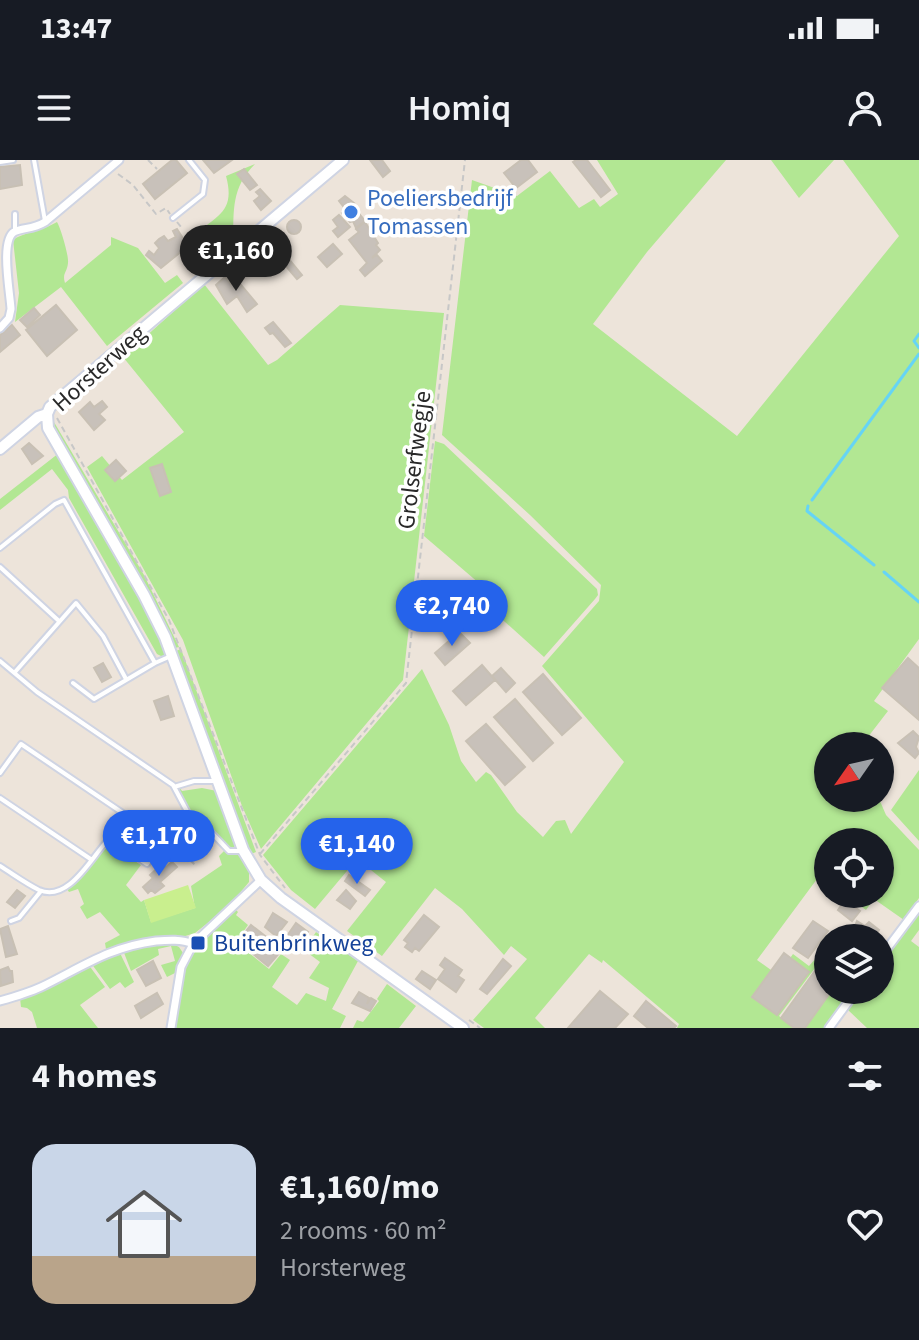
<!DOCTYPE html>
<html lang="en">
<head>
<meta charset="utf-8">
<style>
	:root { --surface:#171b24; --page:#242831; --text:#f1f3f6; --muted:#9ea1a6; --line:#363941; --accent:#2563eb }
	body { margin:0; font-family:"Source Sans 3",sans-serif; background:var(--page); color:var(--text); height:100vh; display:flex; flex-direction:column; font-size:30px; white-space:nowrap }
	* { box-sizing:border-box; margin:0 }
	p { font-size:26px; color:var(--muted) }
	.icon { flex:none; width:44px; height:44px; fill:none; stroke:currentColor; stroke-width:2; stroke-linecap:round; stroke-linejoin:round }
	.map { position:relative; height:868px; overflow:hidden }
	.side { display:flex; flex-direction:column; background:var(--surface); flex:1 }
	.side>* { flex:none }
	.needle { width:52px; rotate:236deg }
	.tools { position:absolute; left:814px; top:572px; display:grid; gap:16px }
	.tools a { display:grid; place-items:center; width:80px; height:80px; border-radius:50%; background:var(--surface); box-shadow:0 2px 6px #0004; font-size:40px }
	.price { position:absolute; translate:-50% -68px; padding:0 18px; border-radius:28px; background:var(--accent); color:#fff; font-size:26px; line-height:52px; filter:drop-shadow(0 2px 4px #0008) }
	.price::after { content:''; position:absolute; left:50%; top:48px; width:24px; height:18px; margin-left:-12px; background:inherit; clip-path:polygon(0 0,100% 0,50% 100%) }
	.price.selected { background:#222; color:#fff }
	ul { padding:0; list-style:none }
	li { display:flex; align-items:center; gap:24px; height:200px; padding:0 32px }
	li+li { border-top:2px solid var(--line) }
	li span { display:grid; place-items:center; flex:none; width:224px; height:160px; border-radius:24px; color:#555 }
	li>.icon { margin-inline-start:auto }
	span .icon { width:96px; height:96px; fill:#fffc; stroke-width:1 }
	li b { font-size:34px }
	h2 { display:flex; justify-content:space-between; align-items:center; height:96px; padding:0 32px; font-size:34px }
	.status { display:flex; justify-content:space-between; align-items:center; height:56px; padding:0 40px; background:var(--surface); direction:ltr }
	.status svg { height:22px; fill:currentColor }
	header { display:flex; justify-content:space-between; align-items:center; height:104px; padding:0 32px; background:var(--surface); font-size:36px; font-weight:600 }
	.map>svg:first-child { display:block }
	.green { fill:#b2e793 }
	.pitch { fill:#c9ef8e }
	.lines { fill:none; stroke-linecap:round; stroke-linejoin:round }
	.stream { stroke:#66d4f5; stroke-width:3 }
	.building { fill:#c8c1ba; stroke:#c8c0b4; stroke-width:2 }
	.lane-casing { stroke:#cfd4e3; stroke-width:8 }
	.street-casing { stroke:#cfd4e3; stroke-width:11 }
	.secondary-casing { stroke:#cfd4e3; stroke-width:14 }
	.path { stroke:#c7c7c7; stroke-width:2; stroke-dasharray:6 4; stroke-linecap:butt }
	.lane { stroke:#fff; stroke-width:4 }
	.street { stroke:#fff; stroke-width:7 }
	.secondary { stroke:#fff; stroke-width:10 }
	.shop-dot { fill:#3f7fe0; stroke:#fff; stroke-width:3 }
	.transit-dot { fill:#1a4fb4; stroke:#fff; stroke-width:3 }
	.labels { text-anchor:middle; stroke-width:7; stroke-linejoin:round; paint-order:stroke }
	.shop-label { font-size:24px; fill:#366cbe; stroke:#fff; text-anchor:start }
	.street-label { font-size:24px; fill:#292929; stroke:#fff }
	.transit-label { font-size:24px; fill:#164399; stroke:#fff; text-anchor:start }
</style>
</head>
<body>
<div class="status"><b>13:47</b><svg viewBox="0 0 49 12"><path d="M0 12V9h3v3zM5 12V6h3v6zM10 12V3h3v9zM15 12V0h3v12zM26 1h20v11H26zM47 4h2v5h-2z"/></svg></div>
<header><svg class="icon" aria-label="menu" viewBox="0 0 24 24"><path d="M4 6h16M4 12h16M4 18h16"/></svg>Homiq<svg class="icon" aria-label="person" viewBox="0 0 24 24"><circle cx="12" cy="8" r="4"/><path d="M4 21q1-7 8-7t8 7"/></svg></header>
<div class="map">
<svg width="919" height="868" viewBox="0 0 919 868">
	<rect width="100%" height="100%" fill="#ede4da"/>
	<path class="green" d="M 597,0 L 726,0 L 647,92 L 593,164 L 737,276 L 899,76 L 843,0 L 919,0 L 919,479 L 874,541 L 888,551 L 861,586 L 828,586 L 828,638 L 875,638 L 880,641 L 886,655 L 919,690 L 919,738 L 904,760 L 874,739 L 866,750 L 844,734 L 880,734 L 880,682 L 828,682 L 828,723 L 821,718 L 817,719 L 757,800 L 778,815 L 793,794 L 809,806 L 817,797 L 821,800 L 779,856 L 795,868 L 677,868 L 679,864 L 603,800 L 602,803 L 589,794 L 535,858 L 545,868 L 484,868 L 473,860 L 527,799 L 511,786 L 504,795 L 462,749 L 435,728 L 382,796 L 347,771 L 386,722 L 357,699 L 315,749 L 291,730 L 263,695 L 422,509 L 449,565 L 461,601 L 476,622 L 486,612 L 491,615 L 517,652 L 543,677 L 556,661 L 565,660 L 571,674 L 624,602 L 542,506 L 599,441 L 601,425 L 530,355 L 442,275 L 472,20 L 517,36 L 550,11 L 579,48 L 594,39 L 600,47 L 618,34 Z
		M 771,0 L 834,0 L 799,38 Z
		M 255,4 C 231,28 234,50 233,81 L 198,110 L 199,93 L 194,76 C 216,55 236,53 226,16 Z
		M 57,62 C 61,69 69,96 68,103 C 67,113 62,113 65,123 L 111,85 L 111,77 L 138,88 L 165,123 L 177,115 L 183,123 L 107,186 L 61,127 L 15,162 L 19,133 L 13,80 C 22,73 42,71 57,62 Z
		M 204,124 L 268,205 L 277,200 L 340,145 L 444,153 L 403,520 L 261,689 L 242,646 L 183,480 L 87,307 L 102,296 L 122,320 L 184,272 L 123,197 Z
		M 51,257 L 144,415 L 179,487 L 175,488 L 158,451 L 52,266 Z
		M 435,281 L 444,284 L 597,429 L 598,435 L 595,439 L 544,497 L 484,443 L 487,430 L 424,376 Z
		M 59,293 L 147,447 L 167,492 L 163,497 L 157,494 L 69,338 L 68,330 L 52,309 L 0,350 L 0,339 Z
		M 181,489 L 256,692 L 251,694 L 176,491 Z
		M 919,610 L 919,681 L 891,650 Z
		M 180,628 L 182,631 L 202,628 L 217,631 L 236,684 L 233,689 L 225,686 L 209,667 L 198,667 L 178,630 Z
		M 111,685 L 141,705 L 126,725 L 141,742 L 144,740 L 151,762 L 195,748 L 191,726 L 222,705 L 219,696 L 224,691 L 241,696 L 249,709 L 249,722 L 229,746 L 195,773 L 182,777 L 129,783 L 106,789 L 105,783 L 120,775 L 100,752 L 87,759 L 80,747 L 84,744 L 78,729 L 69,732 L 67,729 L 90,706 L 105,686 Z
		M 234,748 L 238,752 L 236,755 L 248,765 L 239,778 L 251,788 L 249,793 L 269,809 L 281,794 L 290,800 L 272,827 L 297,845 L 306,833 L 326,841 L 329,828 L 309,818 L 320,802 L 304,790 L 316,772 L 358,801 L 332,849 L 346,856 L 340,868 L 175,868 C 184,802 185,794 234,748 Z
		M 919,749 L 919,770 L 911,781 L 919,787 L 919,868 L 867,868 L 847,849 L 861,830 L 880,830 L 880,803 Z
		M 173,784 L 179,787 L 183,793 L 177,812 L 167,817 L 161,805 L 175,801 L 171,786 L 158,789 L 159,795 L 131,811 L 123,790 Z
		M 119,791 L 134,822 L 125,828 L 120,822 L 110,829 L 91,803 Z
		M 88,804 L 105,827 L 80,845 L 98,868 L 37,868 L 32,852 L 27,848 L 21,847 L 20,838 Z
		M 387,824 L 416,846 L 399,868 L 353,868 L 357,860 L 363,862 L 379,841 L 377,839 Z
		M 833,830 L 852,830 L 825,868 L 804,868 Z"/>
	<path class="pitch" d="M 188,725 L 196,748 L 151,763 L 144,740 Z"/>
	<g class="lines">
		<path class="stream" d="M 919,174 L 914,181 L 919,188
			M 812,340 L 919,194
			M 808,346 L 807,351 L 874,405
			M 884,412 L 919,442"/>
	</g>
	<path class="building" d="M 172,0 L 176,0 L 187,13 L 155,39 L 143,24 Z
		M 203,0 L 232,0 L 214,13 Z
		M 370,0 L 382,0 L 390,11 L 383,17 Z
		M 521,0 L 528,0 L 537,12 L 516,28 L 504,13 Z
		M 576,0 L 587,0 L 610,30 L 601,37 L 573,2 Z
		M 20,5 L 22,25 L 0,29 L 0,7 Z
		M 244,9 L 257,25 L 250,30 L 237,14 Z
		M 260,29 L 271,41 L 261,50 L 254,41 L 260,36 L 256,32 Z
		M 345,36 L 354,43 L 352,45 L 365,61 L 356,68 L 353,61 L 350,62 L 342,53 L 346,50 L 339,41 Z
		M 339,55 L 350,67 L 338,77 L 333,71 L 338,67 L 333,60 Z
		M287 67a7 7 0 1 1 14 0a7 7 0 1 1-14 0Z
		M 365,62 L 378,83 L 376,85 L 380,90 L 372,98 L 377,95 L 382,101 L 365,116 L 360,110 L 367,103 L 349,80 L 359,72 L 356,69 Z
		M 177,69 L 188,86 L 161,108 L 146,95 L 149,91 L 154,95 L 159,88 L 155,83 L 159,79 L 164,76 L 168,81 L 176,77 L 173,71 Z
		M 281,71 L 285,76 L 282,79 L 287,86 L 282,90 L 279,87 L 275,90 L 269,81 Z
		M 333,84 L 342,94 L 327,107 L 318,97 Z
		M 264,85 L 271,94 L 268,97 L 270,99 L 265,104 L 254,93 Z
		M 279,87 L 302,115 L 297,119 L 273,91 Z
		M 225,117 L 231,124 L 237,120 L 257,144 L 247,152 L 237,136 L 227,144 L 216,125 Z
		M 56,145 L 77,170 L 47,196 L 26,170 Z
		M 34,148 L 40,155 L 27,167 L 20,160 Z
		M 273,162 L 291,183 L 285,187 L 273,173 L 270,174 L 265,168 Z
		M 12,165 L 20,175 L 0,192 L 0,175 Z
		M 102,241 L 107,247 L 99,254 L 105,260 L 94,270 L 79,252 L 90,242 L 94,247 Z
		M 29,283 L 43,296 L 32,304 L 22,289 Z
		M 116,300 L 126,311 L 115,321 L 105,310 Z
		M 162,304 L 171,332 L 160,336 L 150,308 Z
		M 431,435 L 445,450 L 437,457 L 423,442 Z
		M 459,472 L 470,483 L 445,505 L 435,493 Z
		M 908,498 L 919,508 L 919,560 L 882,528 Z
		M 103,503 L 111,517 L 102,522 L 94,508 Z
		M 482,505 L 495,520 L 466,545 L 453,531 Z
		M 501,508 L 515,523 L 506,532 L 492,516 Z
		M 543,514 L 581,558 L 562,575 L 523,532 Z
		M 168,536 L 174,556 L 161,560 L 154,541 Z
		M 515,539 L 553,583 L 533,601 L 494,557 Z
		M 486,564 L 525,607 L 505,625 L 466,581 Z
		M 913,571 L 919,577 L 916,587 L 919,593 L 915,598 L 898,583 Z
		M 172,702 L 177,707 L 160,722 L 164,726 L 155,733 L 151,730 L 148,733 L 143,727 L 153,718 L 150,715 L 162,704 L 165,708 Z
		M 349,715 L 370,730 L 365,736 L 345,721 Z
		M 17,730 L 25,736 L 15,748 L 7,742 Z
		M 346,730 L 356,741 L 350,749 L 337,740 Z
		M 845,740 L 860,751 L 852,761 L 838,750 Z
		M 273,753 L 287,762 L 276,776 L 265,767 Z
		M 424,755 L 439,767 L 419,791 L 415,788 L 412,792 L 405,787 L 408,783 L 404,780 Z
		M 813,761 L 828,771 L 808,798 L 793,788 Z
		M 857,761 L 865,766 L 869,762 L 879,770 L 873,778 L 857,778 L 852,774 Z
		M 296,763 L 308,772 L 299,784 L 287,776 Z
		M 251,765 L 265,776 L 260,782 L 256,780 L 253,784 L 242,776 Z
		M 8,766 L 17,794 L 6,797 L 0,769 Z
		M 263,778 L 280,792 L 268,806 L 252,793 Z
		M 784,793 L 809,812 L 777,855 L 752,837 Z
		M 445,798 L 462,810 L 458,816 L 464,820 L 456,832 L 438,819 L 445,809 L 440,805 Z
		M 503,799 L 511,806 L 487,834 L 480,829 Z
		M 153,801 L 161,818 L 146,826 L 137,810 Z
		M 822,801 L 828,805 L 828,830 L 832,830 L 805,868 L 794,868 L 781,858 Z
		M 8,807 L 10,811 L 12,811 L 13,822 L 1,826 L 0,810 Z
		M 422,811 L 436,820 L 430,829 L 416,819 Z
		M 600,831 L 628,854 L 615,868 L 568,868 Z
		M 359,832 L 369,838 L 367,844 L 371,838 L 376,841 L 370,851 L 352,843 Z
		M 157,833 L 163,844 L 141,858 L 135,846 Z
		M 646,841 L 676,866 L 674,868 L 648,868 L 634,856 Z"/>
	<g class="lines">
		<defs>
			<path id="lane" d="M 34,0 L 45,61
				M 0,2 L 13,0
				M 173,58 L 203,34 L 205,20 L 189,0
				M 15,71 L 15,54
				M 0,388 L 55,344 L 64,340 L 155,503
				M 0,407 L 59,461
				M 0,501 L 37,532 L 173,625 L 197,670 L 176,689 L 21,584 L 0,613
				M 15,512 L 76,443 L 103,476 L 126,519
				M 73,523 L 94,539 L 155,503 L 171,496
				M 174,627 L 194,621 L 215,621
				M 0,638 L 92,700
				M 197,670 L 208,669 L 229,691 L 240,691
				M 0,706 C 13,714 25,723 39,730 C 68,743 91,698 107,681 L 113,682 L 147,704 L 164,681
				M 11,761 L 19,758 L 41,731"/>
			<path id="street" d="M 0,168 L 9,158 L 11,149 C 10,132 0,81 14,72 C 23,67 32,70 45,62 L 119,0
				M 880,798 L 919,746
				M 0,841 C 14,837 28,833 41,827 C 82,807 109,787 156,781 C 168,780 182,779 193,784
				M 171,868 L 181,807 L 193,784 L 261,720
				M 829,868 L 857,830"/>
			<path id="secondary" d="M 47,254 L 48,268 L 144,435 L 165,477 L 243,690 L 261,720 L 281,738 L 463,868
				M 0,289 L 38,257 L 47,254 L 50,247 L 343,0"/>
		</defs>
		<use href="#lane" class="lane-casing"/>
		<use href="#street" class="street-casing"/>
		<use href="#secondary" class="secondary-casing"/>
		<path class="path" d="M 148,0 L 157,9
			M 118,14 L 133,25 L 156,54 L 166,48 L 170,54
			M 177,62 L 181,67
			M 57,258 L 169,460 L 260,695 L 285,728
			M 183,693 L 197,707
			M 260,694 L 406,523 L 465,0
			M 469,860 L 480,868"/>
		<use href="#lane" class="lane"/>
		<use href="#street" class="street"/>
		<use href="#secondary" class="secondary"/>
	</g>
	<circle class="shop-dot" cx="351" cy="52" r="8"/>
	<rect class="transit-dot" x="190" y="775" width="16" height="16" rx="4"/>
	<g class="labels">
		<g class="shop-label">
			<text x="367" y="46">Poeliersbedrijf<tspan x="367" dy="28">Tomassen</tspan></text>
		</g>
		<g class="street-label">
			<text transform="translate(99 208) rotate(-42)" y="8">Horsterweg</text>
			<text transform="translate(414 300) rotate(-83)" y="8">Grolserfwegje</text>
		</g>
		<g class="transit-label">
			<text x="214" y="791">Buitenbrinkweg</text>
		</g>
	</g>
</svg>
<div class="tools">
<a><svg class="needle" viewBox="-14 -14 28 28"><path d="M0-13l5 13h-10z" fill="#e53935"/><path d="M0 13l5-13h-10z" fill="#9ea1a6"/></svg></a>
<a><svg class="icon" aria-label="locate" viewBox="0 0 24 24"><circle cx="12" cy="12" r="6"/><path d="M12 2v4M12 18v4M2 12h4M18 12h4"/></svg></a>
<a><svg class="icon" aria-label="layers" viewBox="0 0 24 24"><path d="M12 4l9 5-9 5-9-5zM3 14l9 5 9-5"/></svg></a>
</div>
<b class="price selected" style="left:236px;top:133px">€1,160</b>
<b class="price" style="left:452px;top:488px">€2,740</b>
<b class="price" style="left:159px;top:718px">€1,170</b>
<b class="price" style="left:357px;top:726px">€1,140</b>
</div>
<section class="side">
<h2>4 homes<svg class="icon" aria-label="filters" viewBox="0 0 24 24"><path d="M4 7h16M4 17h16"/><circle cx="9" cy="7" r="2"/><circle cx="15" cy="17" r="2"/></svg></h2>
<ul>
<li><span style="background:linear-gradient(#c9d6e8 70%,#b9a48a 0)"><svg class="icon" aria-label="home" viewBox="0 0 24 24"><path d="M3 11l9-7 9 7M6 9v11h12V9"/></svg></span><div><b>€1,160/mo</b><p>2 rooms · 60 m²</p><p>Horsterweg</p></div><svg class="icon" aria-label="heart" viewBox="0 0 24 24"><path d="M12 20l-8-8c-3-5 5-10 8-4 3-6 11-1 8 4z"/></svg></li>
</ul>
</section>
</body>
</html>
